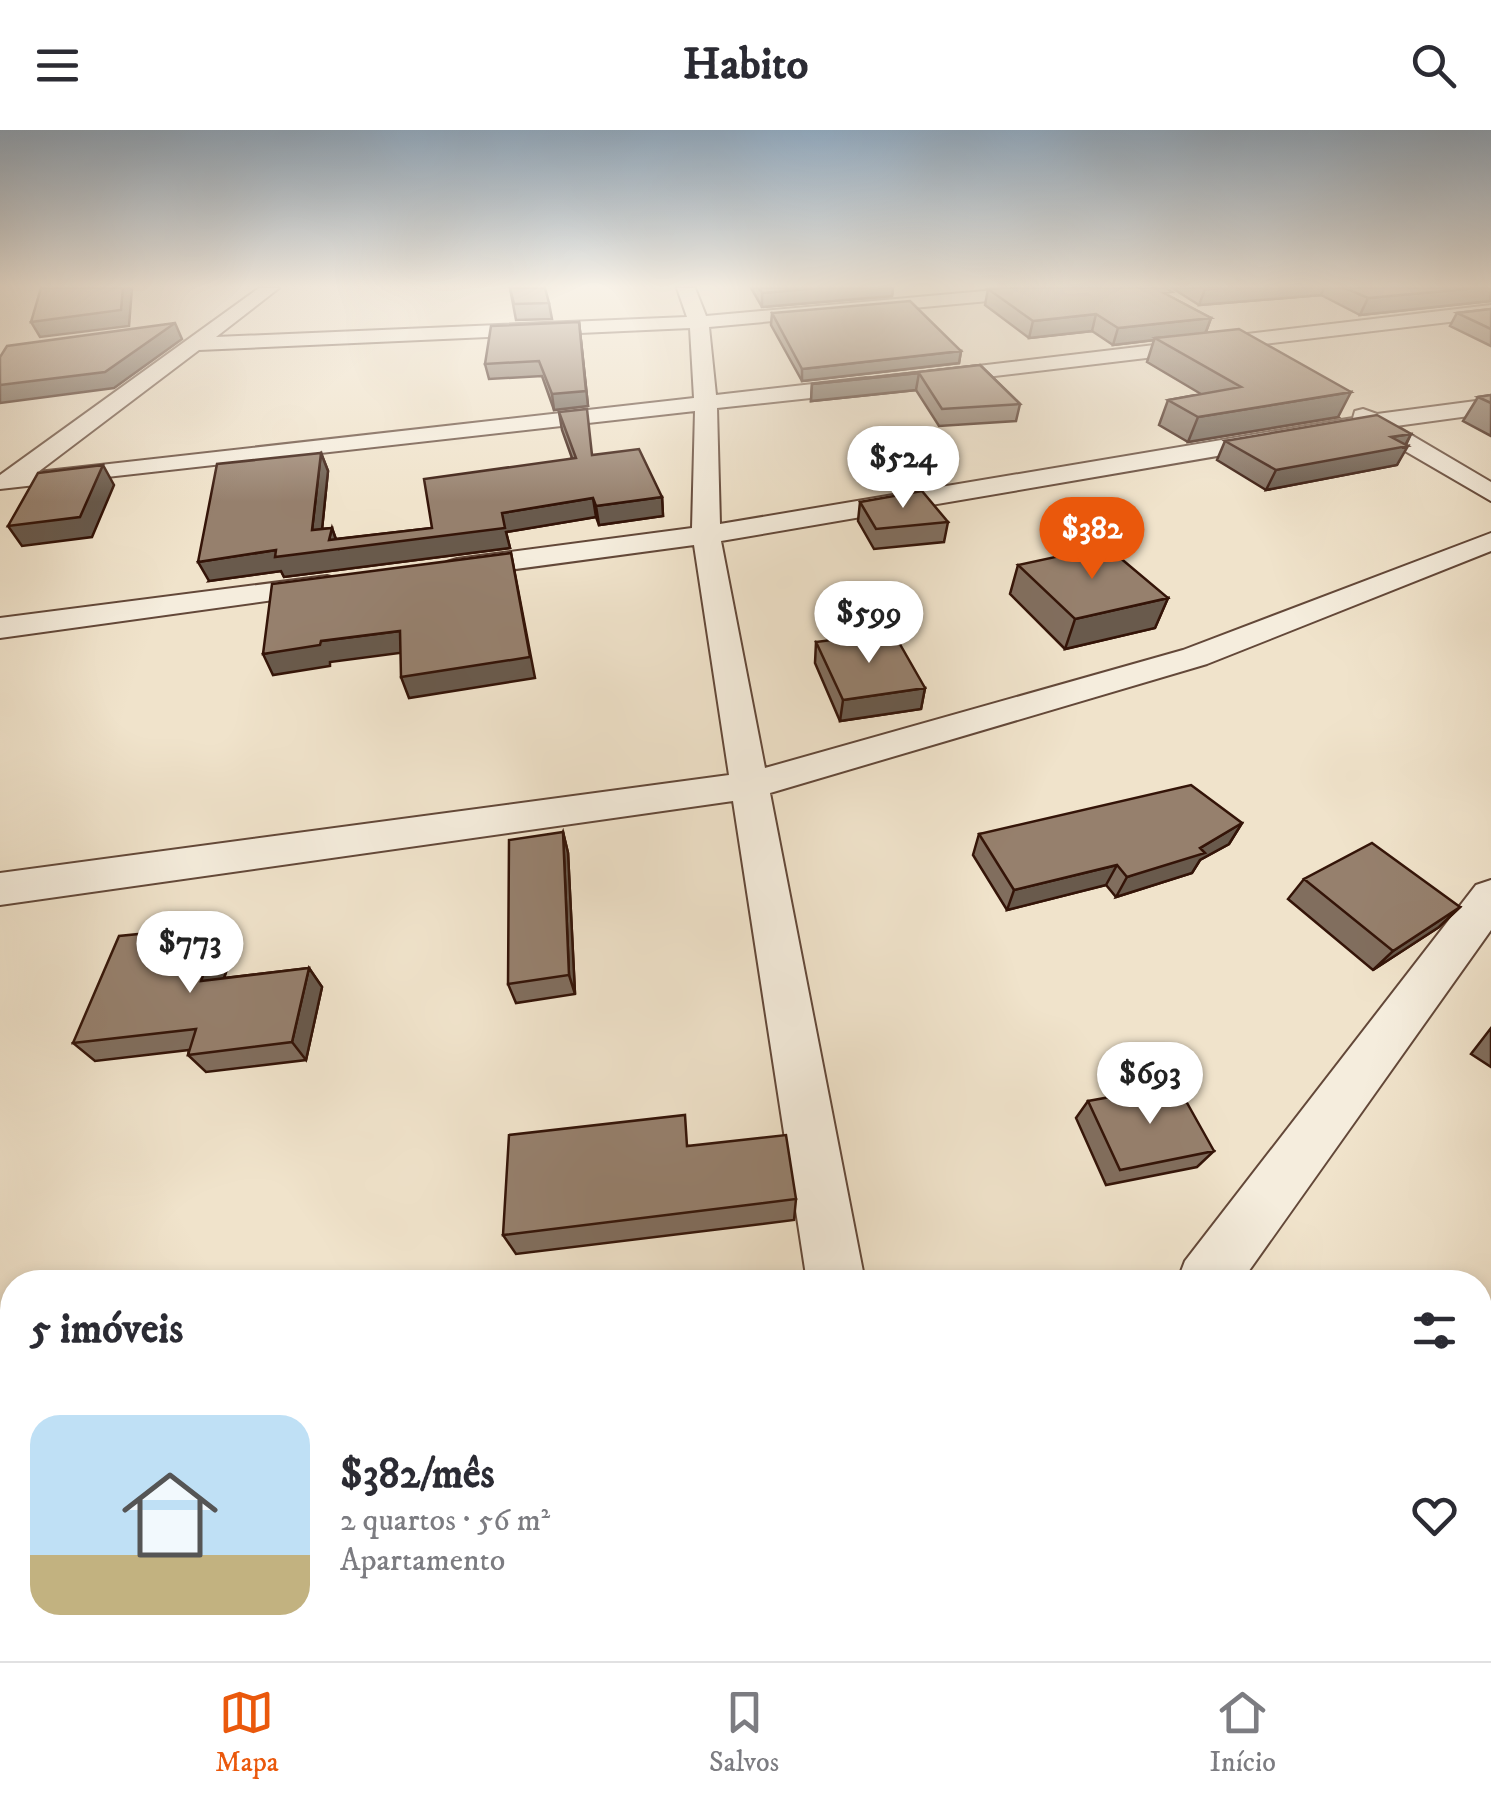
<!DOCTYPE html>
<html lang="pt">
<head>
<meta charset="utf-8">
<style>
	:root { --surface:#fff; --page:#f7f7f7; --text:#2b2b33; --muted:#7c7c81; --line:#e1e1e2; --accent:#ea580c }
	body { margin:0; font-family:"IM FELL DW Pica",serif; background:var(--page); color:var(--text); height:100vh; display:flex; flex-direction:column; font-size:38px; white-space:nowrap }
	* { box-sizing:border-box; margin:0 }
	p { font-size:32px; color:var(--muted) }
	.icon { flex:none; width:55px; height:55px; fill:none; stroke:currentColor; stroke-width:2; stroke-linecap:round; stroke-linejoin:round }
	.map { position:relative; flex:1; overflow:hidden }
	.details { position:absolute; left:0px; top:1140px; width:1492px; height:392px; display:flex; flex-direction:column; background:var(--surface); border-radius:40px 40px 0 0; box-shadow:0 5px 15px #0003 }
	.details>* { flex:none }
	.price { position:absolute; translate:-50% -85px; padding:0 22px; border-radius:35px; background:#fff; color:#222; font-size:32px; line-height:65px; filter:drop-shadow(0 2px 5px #0008) }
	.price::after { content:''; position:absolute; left:50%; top:60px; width:30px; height:22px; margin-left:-15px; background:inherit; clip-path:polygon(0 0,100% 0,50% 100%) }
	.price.active { background:var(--accent); color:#fff }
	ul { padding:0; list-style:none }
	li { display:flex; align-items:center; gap:30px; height:250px; padding:0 30px }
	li+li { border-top:2px solid var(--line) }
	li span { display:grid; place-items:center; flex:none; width:280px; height:200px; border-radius:30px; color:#555 }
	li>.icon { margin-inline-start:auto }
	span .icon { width:120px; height:120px; fill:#fffc; stroke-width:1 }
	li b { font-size:42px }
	h2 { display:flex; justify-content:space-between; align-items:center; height:120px; padding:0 30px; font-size:42px }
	header { display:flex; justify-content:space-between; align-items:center; height:130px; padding:0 30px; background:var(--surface); font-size:45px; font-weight:700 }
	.tab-bar { display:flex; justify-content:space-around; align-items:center; height:140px; border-top:2px solid var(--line); background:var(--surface); font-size:28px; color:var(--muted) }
	.tab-bar a { display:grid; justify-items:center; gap:5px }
	.tab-bar .active { color:var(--accent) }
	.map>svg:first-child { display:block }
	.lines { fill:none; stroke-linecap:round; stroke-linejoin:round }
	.street-casing { stroke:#634839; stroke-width:4 }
	.street { fill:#f5eddd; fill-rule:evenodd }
	.wall { fill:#816e5e; stroke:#341408; stroke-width:2.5 }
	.shaded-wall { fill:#695a4c; stroke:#341408; stroke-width:2.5 }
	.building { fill:#96806d; stroke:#341408; stroke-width:2.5 }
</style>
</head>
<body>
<header><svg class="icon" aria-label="menu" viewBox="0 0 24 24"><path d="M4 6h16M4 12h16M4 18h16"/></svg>Habito<svg class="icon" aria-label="search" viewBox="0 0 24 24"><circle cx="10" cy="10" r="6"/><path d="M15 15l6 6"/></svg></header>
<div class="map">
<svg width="1491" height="1531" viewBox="0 0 1491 1531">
	<rect width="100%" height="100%" fill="#f0e3cb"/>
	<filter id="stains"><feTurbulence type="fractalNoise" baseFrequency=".002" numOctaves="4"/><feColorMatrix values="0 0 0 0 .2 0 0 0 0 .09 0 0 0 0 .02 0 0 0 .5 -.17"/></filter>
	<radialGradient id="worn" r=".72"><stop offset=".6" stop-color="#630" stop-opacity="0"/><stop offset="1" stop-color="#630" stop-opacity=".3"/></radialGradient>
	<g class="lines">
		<defs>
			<path id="street" d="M 259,158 L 279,158 L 216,207 L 687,187 L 677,158 L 695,158 L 706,186 L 1018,158 L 1084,158 L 1075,163 L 709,197 L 716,265 L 866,248 L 877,255 L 866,262 L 717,278 L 720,394 L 1353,288 L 1355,281 L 1363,279 L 1377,284 L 1491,269 L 1491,283 L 1396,296 L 1491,352 L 1491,371 L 1369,300 L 721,411 L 765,638 L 1183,520 L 1491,403 L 1491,421 L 1207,534 L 770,663 L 865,1152 L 807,1152 L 733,671 L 0,775 L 0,743 L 729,645 L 694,415 L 457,447 L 447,444 L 442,438 L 447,432 L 457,429 L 692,398 L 695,281 L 0,359 L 0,345 ZM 690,198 L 694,268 L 38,342 L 199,220 Z
				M 1491,175 L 1491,187 L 927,254 L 916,248 L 927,242 Z
				M 327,446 L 338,449 L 342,455 L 338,461 L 0,508 L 0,488 Z
				M 1491,750 L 1491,800 L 1241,1152 L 1177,1152 L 1185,1131 L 1476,755 Z
				M 12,1297 L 12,1362 L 0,1367 L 0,1301 Z
				M 1480,1484 L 1491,1488 L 1491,1531 L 1448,1531 L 1444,1520 L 1480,1520 Z
				M 842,1520 L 914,1520 L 916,1531 L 842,1531 Z"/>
		</defs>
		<use href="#street" class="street-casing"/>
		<use href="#street" class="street"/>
	</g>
	<path class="wall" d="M 510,158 L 549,173 L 552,189 L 516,190 Z
		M 751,158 L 893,158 L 892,166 L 762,177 Z
		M 1172,158 L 1491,158 L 1491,169 L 1490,171 L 1360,185 L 1321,165 L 1199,175 Z
		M 988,159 L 1171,167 L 1211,188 L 1206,202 L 1338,287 L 1188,312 L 1159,295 L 1168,270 L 1201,264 L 1147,232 L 1154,210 L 1113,215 L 1092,201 L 1029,208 L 985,175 Z
		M 1491,179 L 1491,216 L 1450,196 L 1457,183 Z
		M 772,183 L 961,221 L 959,233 L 802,251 L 771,195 Z
		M 579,192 L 588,276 L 554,280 L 542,246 L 489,249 L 485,234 Z
		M 980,235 L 1020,274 L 1016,291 L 939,296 L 916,260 L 811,271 L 812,254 Z
		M 1491,265 L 1491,306 L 1463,291 L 1478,267 Z
		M 559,282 L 592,325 L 662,367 L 663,386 L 599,395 L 596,387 L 506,402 L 510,418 L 284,447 L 281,441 L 209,451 L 321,323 L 328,341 L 322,399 L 332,398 L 336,409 L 432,398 L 572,328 L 562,300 Z
		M 1411,304 L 1397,335 L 1266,360 L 1217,330 L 1225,311 Z
		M 860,372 L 948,392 L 944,412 L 874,419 L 858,391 Z
		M 1018,435 L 1168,468 L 1155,498 L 1065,519 L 1010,464 Z
		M 816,512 L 925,558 L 921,579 L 840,591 L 815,533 Z
		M 1242,693 L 1229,714 L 1200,730 L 1192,743 L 1116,767 L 1106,755 L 1007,780 L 973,725 L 979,704 Z
		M 563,702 L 568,723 L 575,864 L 516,873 L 508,854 Z
		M 1304,749 L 1460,777 L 1439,797 L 1373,840 L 1288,769 Z
		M 235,815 L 224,848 L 309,838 L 322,857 L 306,930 L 206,942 L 188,925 L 189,920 L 95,931 L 73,913 Z
		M 1491,898 L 1491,937 L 1471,924 Z
		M 1088,971 L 1214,1021 L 1197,1037 L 1106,1055 L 1076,988 Z
		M 689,1016 L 796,1069 L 794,1090 L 516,1124 L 503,1105 Z
		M 1480,1198 L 1491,1206 L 1491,1393 L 1480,1383 Z
		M 1379,1520 L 1446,1520 L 1457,1531 L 1372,1531 Z"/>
	<path class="shaded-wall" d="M 123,158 L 132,158 L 129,196 L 40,207 L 31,192 Z
		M 818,158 L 893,158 L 892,166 L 762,177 L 762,163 Z
		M 1226,158 L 1324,158 L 1321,165 L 1199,175 L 1205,159 Z
		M 1477,158 L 1491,158 L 1490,171 L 1360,185 L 1368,168 Z
		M 1096,184 L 1092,201 L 1029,208 L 1033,191 Z
		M 1211,188 L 1205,204 L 1155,208 L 1154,210 L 1113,215 L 1118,198 Z
		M 579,192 L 588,276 L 554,280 L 552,264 Z
		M 175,193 L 182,209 L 114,258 L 0,273 L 0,255 Z
		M 961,221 L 959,233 L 802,251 L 802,239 Z
		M 919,243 L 916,260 L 811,271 L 812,254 Z
		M 1351,262 L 1338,287 L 1188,312 L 1198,287 Z
		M 1411,304 L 1404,317 L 1408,316 L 1397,335 L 1266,360 L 1276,340 L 1391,307 Z
		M 321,323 L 328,341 L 320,419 L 312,400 Z
		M 103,335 L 114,355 L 92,407 L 22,416 L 8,396 Z
		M 662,367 L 663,386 L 599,395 L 596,376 Z
		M 593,368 L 596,387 L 506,402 L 510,418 L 284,447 L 281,441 L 209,451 L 198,432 L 276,420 L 329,410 L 332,398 L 339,419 L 502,383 Z
		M 511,423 L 535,548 L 409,568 L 401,547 Z
		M 1168,468 L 1155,498 L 1065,519 L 1075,489 Z
		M 400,501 L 407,522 L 330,532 L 330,536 L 273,545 L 263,524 L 321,511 Z
		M 925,558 L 921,579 L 840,591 L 843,570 Z
		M 1242,693 L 1229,714 L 1200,730 L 1192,743 L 1116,767 L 1127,747 L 1200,718 Z
		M 563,702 L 568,723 L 575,864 L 569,845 Z
		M 1117,735 L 1106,755 L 1007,780 L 1014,760 Z
		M 1460,777 L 1439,797 L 1373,840 L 1393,821 Z
		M 219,796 L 235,815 L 217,869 L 201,851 Z
		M 309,838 L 322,857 L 306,930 L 292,912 Z"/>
	<path class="building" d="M 41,158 L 123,158 L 121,180 L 31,192 Z
		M 510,158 L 545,158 L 549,173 L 514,174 Z
		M 759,158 L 818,158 L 762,163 Z
		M 1004,158 L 1166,158 L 1172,162 L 1164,163 L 1211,188 L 1118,198 L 1096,184 L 1033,191 L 988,159 Z
		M 1345,158 L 1477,158 L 1368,168 Z
		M 910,171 L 961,221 L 802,239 L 772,183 Z
		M 1491,179 L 1491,199 L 1457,183 Z
		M 579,192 L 586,261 L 552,264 L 539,231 L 485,234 L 491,196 Z
		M 175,193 L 105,242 L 0,255 L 0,227 L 7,216 Z
		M 1239,199 L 1351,262 L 1198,287 L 1168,270 L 1241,257 L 1155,208 Z
		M 980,235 L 1020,274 L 942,279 L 919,243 L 812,254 Z
		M 1491,265 L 1491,273 L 1478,267 Z
		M 587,279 L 592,325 L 639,319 L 662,367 L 596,376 L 593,368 L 502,383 L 505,398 L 275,427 L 276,420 L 198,432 L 217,334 L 321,323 L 312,400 L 332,398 L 329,410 L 432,398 L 424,349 L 576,328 L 559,282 Z
		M 1377,285 L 1411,304 L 1391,307 L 1408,316 L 1276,340 L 1225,311 Z
		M 103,335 L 80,387 L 8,396 L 38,343 Z
		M 922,361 L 948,392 L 876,399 L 860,372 Z
		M 1106,416 L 1168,468 L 1075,489 L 1018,435 Z
		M 511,423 L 530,527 L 401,547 L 400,501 L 321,511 L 320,515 L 263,524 L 272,454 Z
		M 893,502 L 925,558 L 843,570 L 816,512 Z
		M 1191,655 L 1242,693 L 1200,718 L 1205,723 L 1127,747 L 1117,735 L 1014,760 L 979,704 Z
		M 563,702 L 569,845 L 508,854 L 509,710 Z
		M 1372,713 L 1460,777 L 1393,821 L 1304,749 Z
		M 219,796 L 201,851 L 309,838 L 292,912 L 188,925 L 196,899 L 73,913 L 119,806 Z
		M 1177,955 L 1214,1021 L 1120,1040 L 1088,971 Z
		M 685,985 L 687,1016 L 786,1005 L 796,1069 L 503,1105 L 509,1005 Z
		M 1480,1198 L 1491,1206 L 1491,1343 L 1480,1334 Z
		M 1413,1520 L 1446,1520 L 1457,1531 L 1407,1531 Z"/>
	<linearGradient id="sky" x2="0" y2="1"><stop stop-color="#91abc2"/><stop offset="0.42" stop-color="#f8f2e8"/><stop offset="1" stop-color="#f8f2e8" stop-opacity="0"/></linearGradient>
	<rect width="1491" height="372" fill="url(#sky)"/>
	<rect width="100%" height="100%" filter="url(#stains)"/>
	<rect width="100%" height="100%" fill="url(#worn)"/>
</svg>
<b class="price" style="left:903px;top:381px">$524</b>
<b class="price active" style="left:1092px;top:452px">$382</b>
<b class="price" style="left:869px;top:536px">$599</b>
<b class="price" style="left:190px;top:866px">$773</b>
<b class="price" style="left:1150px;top:997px">$693</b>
<section class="details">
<h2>5 imóveis<svg class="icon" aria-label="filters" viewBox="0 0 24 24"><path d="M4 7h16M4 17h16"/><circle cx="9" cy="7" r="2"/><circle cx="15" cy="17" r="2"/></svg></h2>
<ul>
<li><span style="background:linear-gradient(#bfe0f5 70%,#c2b280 0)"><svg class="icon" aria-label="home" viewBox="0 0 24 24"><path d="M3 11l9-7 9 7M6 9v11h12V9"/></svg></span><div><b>$382/mês</b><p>2 quartos · 56 m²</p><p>Apartamento</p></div><svg class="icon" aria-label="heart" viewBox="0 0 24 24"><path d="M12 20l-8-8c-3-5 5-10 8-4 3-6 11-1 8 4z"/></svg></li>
</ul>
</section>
</div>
<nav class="tab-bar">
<a class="active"><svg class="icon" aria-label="map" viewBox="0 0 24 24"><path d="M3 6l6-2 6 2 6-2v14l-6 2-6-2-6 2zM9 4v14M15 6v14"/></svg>Mapa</a>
<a><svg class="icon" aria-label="saved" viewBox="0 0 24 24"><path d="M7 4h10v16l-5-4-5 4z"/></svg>Salvos</a>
<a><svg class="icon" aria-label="home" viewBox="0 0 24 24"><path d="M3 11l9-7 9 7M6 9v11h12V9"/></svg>Início</a>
</nav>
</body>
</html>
